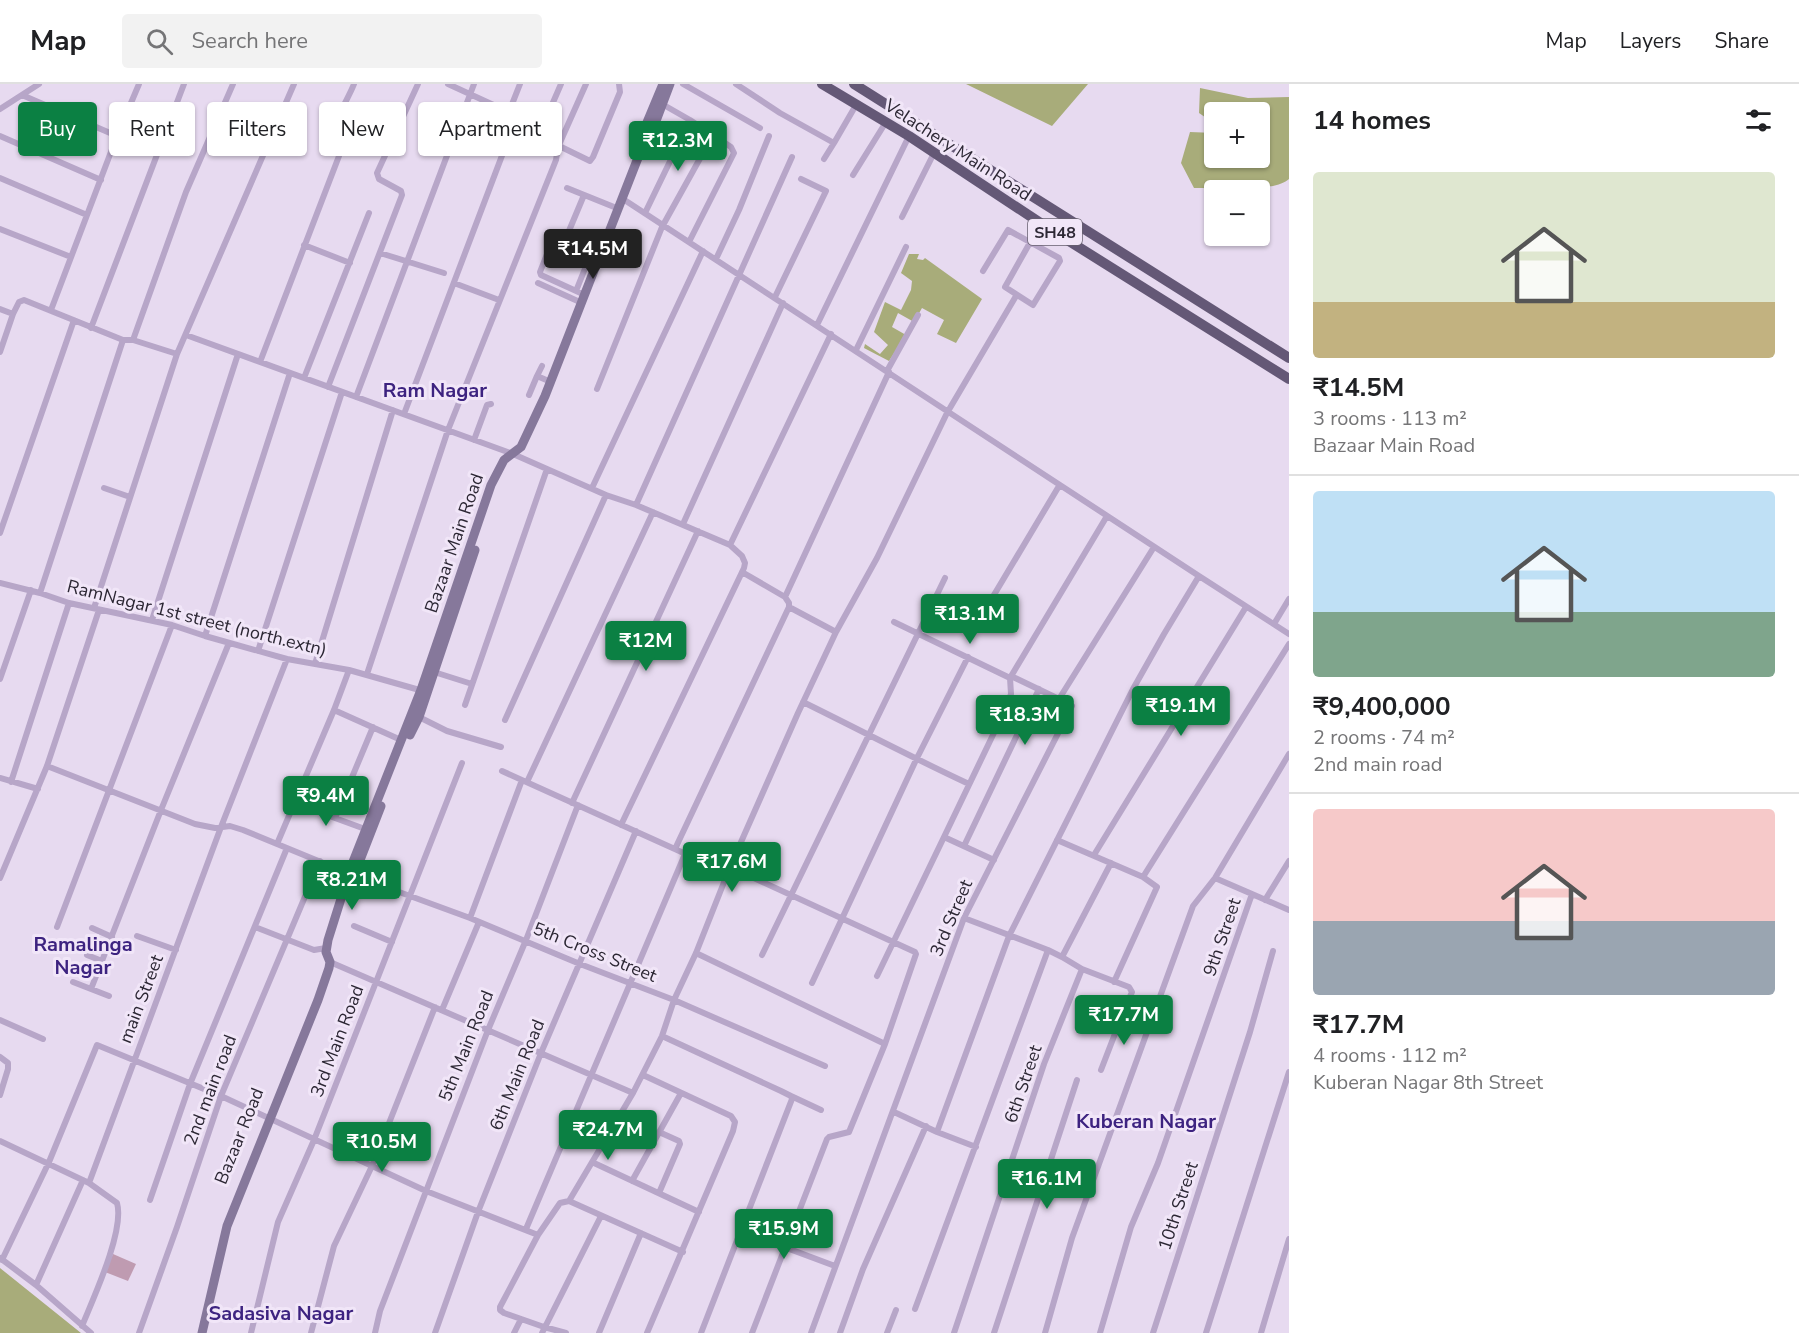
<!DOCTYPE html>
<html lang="en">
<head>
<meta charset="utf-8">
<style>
	:root { --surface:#fff; --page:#f2f2f2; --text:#202124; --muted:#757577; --line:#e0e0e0; --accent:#0b8043 }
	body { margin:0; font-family:"Nunito Sans",sans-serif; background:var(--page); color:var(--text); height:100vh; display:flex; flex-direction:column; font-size:22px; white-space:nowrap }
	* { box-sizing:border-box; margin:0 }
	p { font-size:20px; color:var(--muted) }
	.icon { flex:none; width:33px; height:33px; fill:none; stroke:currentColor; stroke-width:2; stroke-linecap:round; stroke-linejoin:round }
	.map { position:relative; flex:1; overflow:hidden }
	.details { display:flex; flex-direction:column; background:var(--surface); width:510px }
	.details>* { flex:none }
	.hud { position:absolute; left:18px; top:18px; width:570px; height:54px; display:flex; gap:12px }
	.tools { position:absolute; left:1204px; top:18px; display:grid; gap:12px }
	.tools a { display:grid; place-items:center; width:66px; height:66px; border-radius:6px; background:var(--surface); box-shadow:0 2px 4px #0004; font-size:30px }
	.price { position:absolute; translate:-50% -51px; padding:0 14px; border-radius:6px; background:var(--accent); color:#fff; font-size:20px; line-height:39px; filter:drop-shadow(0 2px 3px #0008) }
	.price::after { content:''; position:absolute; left:50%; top:36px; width:18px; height:14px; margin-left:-9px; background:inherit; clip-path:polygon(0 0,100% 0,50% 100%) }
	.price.on { background:#222; color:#fff }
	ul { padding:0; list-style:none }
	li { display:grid; align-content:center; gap:12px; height:318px; padding:0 24px }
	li+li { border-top:2px solid var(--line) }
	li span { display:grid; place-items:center; height:186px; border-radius:6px; color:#555 }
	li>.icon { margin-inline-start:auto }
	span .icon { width:108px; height:108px; fill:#fffc; stroke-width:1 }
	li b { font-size:26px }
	h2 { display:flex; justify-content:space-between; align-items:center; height:72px; padding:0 24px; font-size:26px }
	.tag { padding:0 21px; border-radius:6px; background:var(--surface); box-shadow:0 2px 4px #0004; font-size:21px; line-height:54px }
	.tag.on { background:var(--accent); color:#fff }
	header { display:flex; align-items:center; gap:36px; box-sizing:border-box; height:84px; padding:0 30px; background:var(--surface); border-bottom:2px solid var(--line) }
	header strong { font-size:28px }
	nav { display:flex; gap:33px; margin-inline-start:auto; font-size:21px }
	.search { width:420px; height:54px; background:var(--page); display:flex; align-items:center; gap:15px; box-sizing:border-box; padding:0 21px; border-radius:6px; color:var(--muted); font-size:22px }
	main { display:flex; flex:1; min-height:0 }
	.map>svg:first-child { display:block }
	.green { fill:#bf9bb1 }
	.water { fill:#a8ac7a }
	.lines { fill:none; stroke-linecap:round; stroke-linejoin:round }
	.minor { stroke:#b7a6c8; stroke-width:6 }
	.secondary { stroke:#86789b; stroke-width:9 }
	.primary { stroke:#645876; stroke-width:10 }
	.labels { text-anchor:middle; stroke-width:6; stroke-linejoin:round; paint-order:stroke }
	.shield { fill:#f1e6f8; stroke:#67606f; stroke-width:1.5 }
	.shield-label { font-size:16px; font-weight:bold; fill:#2c2734 }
	.street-label { font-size:18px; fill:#2c2734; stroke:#f1e6f8 }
	.neighbourhood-label { font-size:20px; font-weight:bold; fill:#3d2380; stroke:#f1e6f8 }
</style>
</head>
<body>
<header>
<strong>Map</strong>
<div class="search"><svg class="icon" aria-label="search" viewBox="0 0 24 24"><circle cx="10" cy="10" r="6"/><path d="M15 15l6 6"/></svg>Search here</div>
<nav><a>Map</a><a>Layers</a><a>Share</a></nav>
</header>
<main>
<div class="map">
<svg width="1289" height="1249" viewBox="0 0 1289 1249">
	<rect width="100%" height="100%" fill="#e7daf0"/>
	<path class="green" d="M 113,1170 L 136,1180 L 128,1197 L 105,1188 Z"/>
	<path class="water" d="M 966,0 L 1088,0 L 1052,42 Z
		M 1200,4 L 1248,14 L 1289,13 L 1289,95 C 1274,109 1216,104 1194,104 L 1181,79 L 1190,48 L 1215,49 L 1215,74 L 1260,74 L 1260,28 L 1215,28 L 1215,40 L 1199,29 Z
		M 909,170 L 919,170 L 917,175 L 923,176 L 925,174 L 982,215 L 956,259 L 937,250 L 944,236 L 922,224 L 914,238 L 898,229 L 892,243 L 906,251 L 889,277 L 864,264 L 865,260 L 880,270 L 888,261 L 874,248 L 885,218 L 901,226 L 911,206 L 912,197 L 901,189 Z
		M 0,1184 L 81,1249 L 0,1249 Z"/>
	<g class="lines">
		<path class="minor" d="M 448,0 L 509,28 L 514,40 L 590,77 L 593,73 L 620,8 L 619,0
			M 683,0 L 760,44
			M 736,0 L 780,29 L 834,59 L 856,21
			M 22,11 L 117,52
			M 662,20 L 690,36
			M 0,25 L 39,0
			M 509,28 L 520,0
			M 0,52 L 101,96
			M 538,53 L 561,0
			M 824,75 L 834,59
			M 853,91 L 886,38
			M 0,94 L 87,131
			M 567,104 L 619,125
			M 623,115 L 1199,492 L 1164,550 L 1133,605 L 1009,852 L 937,1048
			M 645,129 L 690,36 L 731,63 L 734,69 L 689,158
			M 902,133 L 934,69
			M 0,145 L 71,173
			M 566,154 L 584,111
			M 304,161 L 350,179
			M 380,169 L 444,189
			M 716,175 L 739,126 L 769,52
			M 983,187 L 1008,146 L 1059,174 L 1060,177 L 1033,221 L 1005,203 L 1041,139
			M 454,199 L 499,216
			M 538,199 L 582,219
			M 576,207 L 588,177
			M 585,211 L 541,191 L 540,188 L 549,165 L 554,163 L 597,181
			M 775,213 L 826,107 L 801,95
			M 0,225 L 13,230
			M 51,226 L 117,52 L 139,0
			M 817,241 L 909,52
			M 91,244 L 184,0
			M 186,251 L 513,370 L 606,411 L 636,421 L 730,461 L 742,472 L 745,479 L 744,484 L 621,741
			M 133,256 L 186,108 L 233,0
			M 856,266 L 906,163
			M 0,268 L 13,230 L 19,218 L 24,216 L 123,256 L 133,256 L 177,270
			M 260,278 L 339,72 C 339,65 335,60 334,53 C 333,36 348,16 354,0
			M 542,282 L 537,292 L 551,298
			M 887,287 L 918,231
			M 304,294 L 369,129
			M 328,303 L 402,111 L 401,107 L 379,95 L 377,89 L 418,0
			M 597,305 L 662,143 L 713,51
			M 529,311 L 537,292
			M 356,313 L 474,0
			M 404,330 L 514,40
			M 474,356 L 487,321 L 491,320
			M 104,404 L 130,413
			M 592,404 L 703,167
			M 636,421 L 792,73
			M 683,440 L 783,219
			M 0,449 L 74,236
			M 730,461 L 831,250
			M 1199,492 L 1289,550
			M 0,499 L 40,509 L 69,519 L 172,541 L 205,552 L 287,575 L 349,586 L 423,607
			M 40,509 L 123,256
			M 785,513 L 889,288
			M 789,523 L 836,548 L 877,474 L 947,329 L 1016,212
			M 94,524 L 177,270 L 294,0
			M 982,531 L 1059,402
			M 152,536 L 238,270
			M 894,538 L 1010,594
			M 1274,540 L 1289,515
			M 205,552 L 290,289
			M 258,567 L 342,308
			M 315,580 L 393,326
			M 434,588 L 472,600
			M 367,590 L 448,346 L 556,76 L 558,63 L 586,0
			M 1011,592 L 1059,615
			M 0,595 L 31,506
			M 803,618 C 858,645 913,674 969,700
			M 465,621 L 547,385
			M 334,626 L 401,656
			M 419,633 L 447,647 L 501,663
			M 505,636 L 606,411
			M 47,682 L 195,740 L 215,744 L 230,742 L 243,746 L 350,790 L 470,834 L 580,880 L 674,916 L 825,982
			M 502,687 L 728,789
			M 0,694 L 38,705
			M 11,698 L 69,519
			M 527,698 L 653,428
			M 294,719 L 365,745
			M 572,719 L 698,447
			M 335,734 L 373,643
			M 944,753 L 1003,630 L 1011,610 L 1010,594 L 1107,432
			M 1057,756 L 1143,793 L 1157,803 L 1114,898
			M 277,760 L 334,626 L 349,586
			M 964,762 L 1039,605
			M 675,765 L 789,523 L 789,519 L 785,513 L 742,488
			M 1094,771 L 1246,523
			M 730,783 L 798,629 L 836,548
			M 1143,793 L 1289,560
			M 0,794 L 47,682 L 99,526
			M 1215,794 L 1252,810
			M 1265,816 L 1289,777
			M 470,834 L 522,696
			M 964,834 L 1048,866
			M 354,842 L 392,858
			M 57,843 L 172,541
			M 255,843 L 314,866 L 326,864
			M 92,844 L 112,853
			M 137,852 L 176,866
			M 696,869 L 885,960
			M 87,871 L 102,877
			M 762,871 L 945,494
			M 330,878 L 633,1009
			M 1082,885 L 1129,903 L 1132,908 L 1123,929 L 1149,941
			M 877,892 L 944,753 L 994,776
			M 73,898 L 109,912
			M 812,899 L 916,676 L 968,573
			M 91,905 L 161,726 L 229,559
			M 442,926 L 479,838
			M 0,936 L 43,955
			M 662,952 L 781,1007 L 791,1012 L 792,1015 L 701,1249
			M 0,973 L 8,979 L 8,985 L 0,1011
			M 1101,986 L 1123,929
			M 643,991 L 731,1032 L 735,1038 L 733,1047 L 647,1249
			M 791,1012 L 821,1026
			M 894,1028 L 937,1048 L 976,1063
			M 659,1048 L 679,1057 L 680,1060 L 659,1109
			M 0,1057 L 89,1099 L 117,1119 C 125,1146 93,1215 82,1242
			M 594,1079 L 699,1128
			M 632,1097 L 681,1009
			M 89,1099 L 221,743 L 287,575
			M 150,1116 L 190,1000 L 287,764
			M 569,1117 L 683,1168
			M 526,1145 L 685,770
			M 741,1147 L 835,1182
			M 0,1174 L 36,1201 L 91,1249
			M 2,1176 L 49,1078 L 97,961 L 221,1012 L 426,1107 L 538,1151
			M 36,1201 L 83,1096
			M 915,1225 L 1048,866 L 1062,873
			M 139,1249 L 177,1143 L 221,1012 L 320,777
			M 251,1249 L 278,1138 L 314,1056 L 462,679
			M 311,1249 L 334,1162 L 372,1082 L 435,923
			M 375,1249 L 380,1227 L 488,946 L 526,856 L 578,721
			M 435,1249 L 478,1128 L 541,969 L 636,747
			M 514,1249 L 521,1235
			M 542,1249 L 601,1132
			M 566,1249 L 544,1243 L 504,1229 L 500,1226 L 500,1223 L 538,1151 L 560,1119 L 569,1117 L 633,1009 L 662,952 L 674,916 L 696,869 L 730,783 L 915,868 L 916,870 L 885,960 L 849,1048 L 829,1053 L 827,1055 L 752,1249
			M 599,1249 L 641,1149
			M 811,1249 L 964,834 L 1072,622 L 1059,615 L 1154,463
			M 840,1249 L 863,1185 L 926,1042
			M 887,1249 L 896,1226
			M 954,1249 L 1044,980 L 1082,885 L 1062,873 L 1111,779
			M 994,1249 L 1077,996
			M 1045,1249 L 1072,1154 L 1193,822 L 1215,794 L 1289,670
			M 1100,1249 L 1131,1143 L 1158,1079 L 1252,810 L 1289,826
			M 1153,1249 L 1250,948 L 1273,867
			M 1206,1249 L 1289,988
			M 1261,1249 L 1289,1155"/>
		<path class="secondary" d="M 643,61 L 643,48 L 663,0
			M 410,651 L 419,633 L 475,466
			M 360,776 L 381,722
			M 202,1249 L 227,1142 L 318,916 L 329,884 L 330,878 L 326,868 L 328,856 L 351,783 L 421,606 L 491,401 L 504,376 L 521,363 L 545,312 L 643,61 L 650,53 L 670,0"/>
		<path class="primary" d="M 822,0 L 909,52 L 1045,142 L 1289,295
			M 854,0 L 1289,274"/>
	</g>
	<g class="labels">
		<rect class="shield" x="1028" y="135" width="54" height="26" rx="4.5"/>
		<g class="shield-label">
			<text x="1055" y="154">SH48</text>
		</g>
		<g class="street-label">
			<text transform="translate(958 66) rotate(33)" y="6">Velachery Main Road</text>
			<text transform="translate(454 459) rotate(-71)" y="6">Bazaar Main Road</text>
			<text transform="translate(197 534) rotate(14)" y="6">RamNagar 1st street (north.extn)</text>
			<text transform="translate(951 834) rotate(-67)" y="6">3rd Street</text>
			<text transform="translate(1222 853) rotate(-71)" y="6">9th Street</text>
			<text transform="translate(595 868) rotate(22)" y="6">5th Cross Street</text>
			<text transform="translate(141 915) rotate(-69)" y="6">main Street</text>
			<text transform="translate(337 957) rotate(-69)" y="6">3rd Main Road</text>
			<text transform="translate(466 962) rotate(-68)" y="6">5th Main Road</text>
			<text transform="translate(517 991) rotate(-68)" y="6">6th Main Road</text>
			<text transform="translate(1023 1000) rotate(-71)" y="6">6th Street</text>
			<text transform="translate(210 1006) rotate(-69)" y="6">2nd main road</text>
			<text transform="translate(239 1052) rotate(-68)" y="6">Bazaar Road</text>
			<text transform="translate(1178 1122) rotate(-72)" y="6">10th Street</text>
		</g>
		<g class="neighbourhood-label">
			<text x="435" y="313">Ram Nagar</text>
			<text x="83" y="867">Ramalinga<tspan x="83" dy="23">Nagar</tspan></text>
			<text x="1146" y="1044">Kuberan Nagar</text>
			<text x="281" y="1236">Sadasiva Nagar</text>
		</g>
	</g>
</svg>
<div class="tools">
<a>+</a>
<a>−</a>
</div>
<b class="price" style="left:678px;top:88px">₹12.3M</b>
<b class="price on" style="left:593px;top:196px">₹14.5M</b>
<b class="price" style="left:970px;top:561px">₹13.1M</b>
<b class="price" style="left:646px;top:588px">₹12M</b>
<b class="price" style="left:1181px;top:653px">₹19.1M</b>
<b class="price" style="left:1025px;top:662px">₹18.3M</b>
<b class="price" style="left:326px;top:743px">₹9.4M</b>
<b class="price" style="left:732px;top:809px">₹17.6M</b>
<b class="price" style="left:352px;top:827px">₹8.21M</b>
<b class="price" style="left:1124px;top:962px">₹17.7M</b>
<b class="price" style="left:608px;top:1077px">₹24.7M</b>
<b class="price" style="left:382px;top:1089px">₹10.5M</b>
<b class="price" style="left:1047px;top:1126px">₹16.1M</b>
<b class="price" style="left:784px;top:1176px">₹15.9M</b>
<div class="hud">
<a class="tag on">Buy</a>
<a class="tag">Rent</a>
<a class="tag">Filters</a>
<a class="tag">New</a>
<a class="tag">Apartment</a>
</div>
</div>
<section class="details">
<h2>14 homes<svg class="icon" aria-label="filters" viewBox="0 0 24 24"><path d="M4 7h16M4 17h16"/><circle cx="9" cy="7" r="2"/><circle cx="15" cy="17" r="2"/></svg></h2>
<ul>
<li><span style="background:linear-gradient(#dfe7d0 70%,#c2b280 0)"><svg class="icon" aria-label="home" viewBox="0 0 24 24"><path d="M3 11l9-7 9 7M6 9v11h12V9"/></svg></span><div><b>₹14.5M</b><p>3 rooms · 113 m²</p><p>Bazaar Main Road</p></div></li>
<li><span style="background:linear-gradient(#bfe0f5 65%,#7fa58c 0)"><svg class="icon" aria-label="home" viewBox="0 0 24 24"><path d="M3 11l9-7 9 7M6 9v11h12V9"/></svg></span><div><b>₹9,400,000</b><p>2 rooms · 74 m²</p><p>2nd main road</p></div></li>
<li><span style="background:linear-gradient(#f6c9c9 60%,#9aa5b1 0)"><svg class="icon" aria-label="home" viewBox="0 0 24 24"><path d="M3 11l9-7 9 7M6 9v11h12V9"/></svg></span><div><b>₹17.7M</b><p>4 rooms · 112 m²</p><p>Kuberan Nagar 8th Street</p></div></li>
</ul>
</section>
</main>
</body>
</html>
